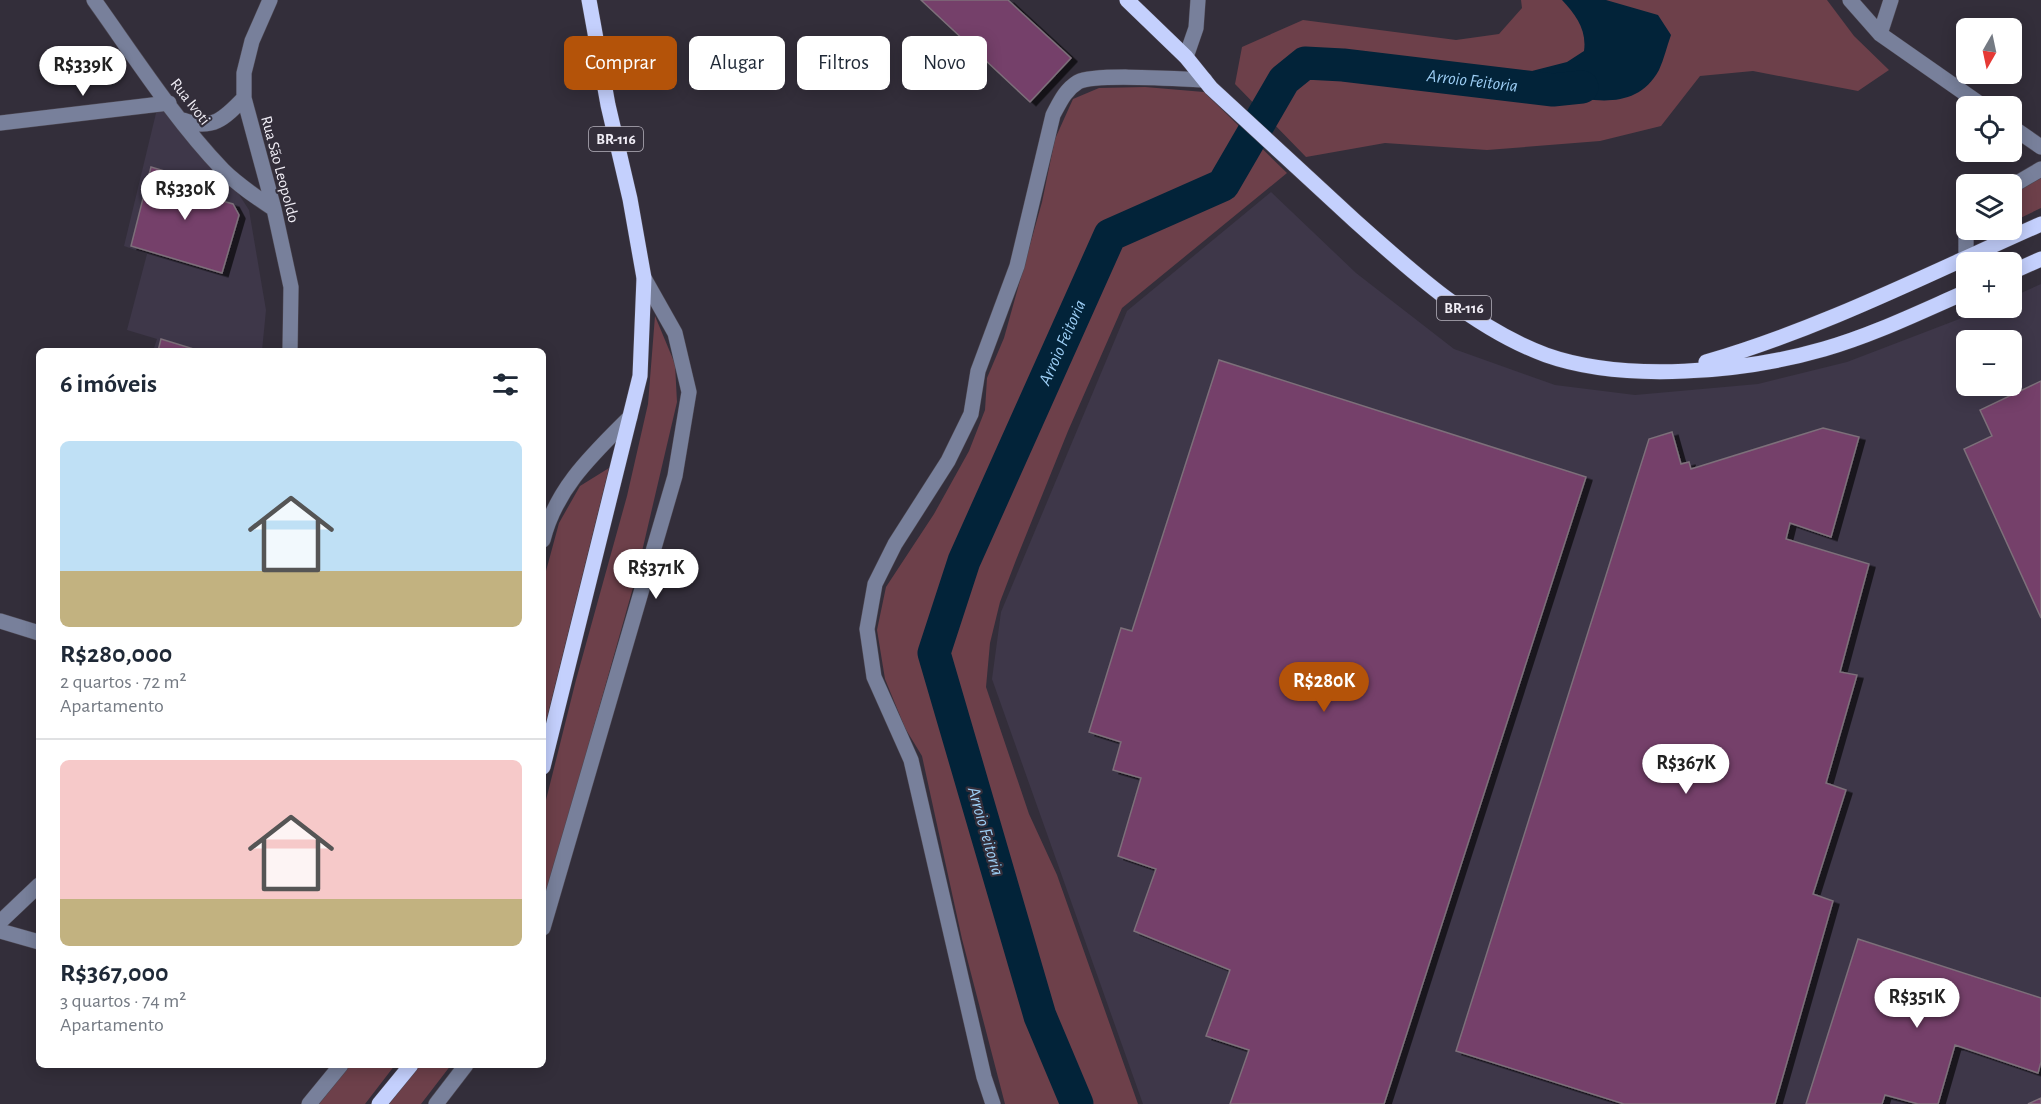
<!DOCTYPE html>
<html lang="pt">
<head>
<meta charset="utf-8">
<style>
	:root { --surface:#fff; --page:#f6f6f7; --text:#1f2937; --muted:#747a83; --line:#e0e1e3; --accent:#b45309 }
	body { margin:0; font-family:"Alegreya Sans",sans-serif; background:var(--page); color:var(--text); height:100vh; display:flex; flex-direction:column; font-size:22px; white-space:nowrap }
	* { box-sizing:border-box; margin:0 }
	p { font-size:20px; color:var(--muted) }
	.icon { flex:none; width:33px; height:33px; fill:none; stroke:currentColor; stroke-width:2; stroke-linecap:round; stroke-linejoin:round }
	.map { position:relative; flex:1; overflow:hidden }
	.side { position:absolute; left:36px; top:348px; width:510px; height:720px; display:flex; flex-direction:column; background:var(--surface); border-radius:9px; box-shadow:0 3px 15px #0003 }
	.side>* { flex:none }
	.hud { position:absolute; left:564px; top:36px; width:570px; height:54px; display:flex; gap:12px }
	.needle { width:39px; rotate:189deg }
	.controls { position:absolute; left:1956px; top:18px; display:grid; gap:12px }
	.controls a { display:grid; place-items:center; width:66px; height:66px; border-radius:9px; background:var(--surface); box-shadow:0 3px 15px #0003; font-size:30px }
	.price { position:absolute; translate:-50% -51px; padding:0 14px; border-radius:21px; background:#fff; color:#222; font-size:20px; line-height:39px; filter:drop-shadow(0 2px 3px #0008) }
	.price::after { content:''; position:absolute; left:50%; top:36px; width:18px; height:14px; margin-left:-9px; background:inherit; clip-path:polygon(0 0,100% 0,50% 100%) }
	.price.selected { background:var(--accent); color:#fff }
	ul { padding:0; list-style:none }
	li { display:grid; align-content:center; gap:12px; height:318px; padding:0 24px }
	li+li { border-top:2px solid var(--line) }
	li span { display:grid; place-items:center; height:186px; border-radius:9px; color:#555 }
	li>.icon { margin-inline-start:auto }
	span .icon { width:108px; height:108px; fill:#fffc; stroke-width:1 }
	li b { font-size:26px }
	h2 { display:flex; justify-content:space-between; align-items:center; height:72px; padding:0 24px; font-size:26px }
	.chip { padding:0 21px; border-radius:9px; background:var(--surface); box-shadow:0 3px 15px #0003; font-size:21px; line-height:54px }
	.chip.selected { background:var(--accent); color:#fff }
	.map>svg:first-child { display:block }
	.built { fill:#3e3749; fill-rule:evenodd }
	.green { fill:#6d404a }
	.water { fill:#022339 }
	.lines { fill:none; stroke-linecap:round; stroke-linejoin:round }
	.river { stroke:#022339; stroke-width:33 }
	.building { fill:#743f6a; stroke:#7d6f7a; stroke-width:1.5; filter:url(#shadow) }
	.minor-casing { stroke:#4e4954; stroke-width:16 }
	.major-casing { stroke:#4e4954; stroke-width:16 }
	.minor { stroke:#78809b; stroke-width:15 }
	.major { stroke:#c4d0fd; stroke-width:15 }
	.labels { text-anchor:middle; stroke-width:4.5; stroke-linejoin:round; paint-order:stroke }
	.shield { fill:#332e3a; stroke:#b8b4be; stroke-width:1.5 }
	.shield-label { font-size:15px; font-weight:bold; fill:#f1eef6 }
	.street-label { font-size:16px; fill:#f1eef6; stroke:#332e3a }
	.water-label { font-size:18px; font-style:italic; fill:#9dcef5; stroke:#332e3a }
</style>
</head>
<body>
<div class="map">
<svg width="2041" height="1104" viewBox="0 0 2041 1104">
	<defs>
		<filter id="shadow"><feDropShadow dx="6" dy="3.5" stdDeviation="0" flood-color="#0009"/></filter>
	</defs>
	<rect width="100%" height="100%" fill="#332e3a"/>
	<path class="built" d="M 166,107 L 238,193 L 249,210 L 266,310 L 262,351 L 153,351 L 157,339 L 127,330 L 147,254 L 124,246 L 157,109 Z
		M 1271,192 L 1356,273 L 1454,349 L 1555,385 L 1635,395 L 1758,384 L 1847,362 L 1988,308 L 2012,308 L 2012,297 L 2041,284 L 2041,1104 L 1143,1104 L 992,679 L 1001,612 L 1127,311 ZM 1966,340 L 2012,340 L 2012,386 L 1966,386 Z"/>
	<path class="green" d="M 1521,0 L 1827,0 L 1854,36 L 1889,70 L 1858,91 L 1753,71 L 1700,76 L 1661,126 L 1600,141 L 1487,150 L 1385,143 L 1306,157 L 1235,84 L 1242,47 L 1303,20 L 1456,40 L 1499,34 L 1522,8 Z
		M 1145,87 L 1204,92 L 1287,173 L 1122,308 L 1068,431 L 1016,560 L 1000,602 L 990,643 L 986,687 L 1029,814 L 1057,875 L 1138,1104 L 1005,1104 L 962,939 L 922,756 L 905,728 L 885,679 L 877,630 L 886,587 L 934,514 L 969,451 L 985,410 L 987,378 L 1004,338 L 1026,259 L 1042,202 L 1055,139 L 1073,99 L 1099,88 Z
		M 2041,178 L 2041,208 L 2012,222 L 2012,194 Z
		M 655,316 L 675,364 L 677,402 L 636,577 L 552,875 L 543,898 L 543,812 L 576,680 L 627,496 L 648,404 Z
		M 609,468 L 543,734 L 543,582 L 559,523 L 580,486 Z
		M 350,1065 L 395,1065 L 365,1104 L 319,1104 Z
		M 419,1065 L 451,1065 L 421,1104 L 389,1104 Z"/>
	<path class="water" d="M 1562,0 L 1606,0 L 1658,15 L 1671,35 C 1667,46 1664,59 1659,70 C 1630,123 1565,92 1520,86 L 1512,76 L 1567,62 L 1584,51 C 1587,30 1576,15 1562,0 Z"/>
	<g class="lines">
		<path class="river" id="s1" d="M 1077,1104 L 1040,1016 L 934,653 L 964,561 L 1110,235 L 1223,185 L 1284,80 L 1305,63 L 1343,65 L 1553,90 L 1582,87"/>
	</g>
	<path class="building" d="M 921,0 L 1008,0 L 1071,58 L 1030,102 Z
		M 151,167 L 212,185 L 219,200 L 233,204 L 239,215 L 222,273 L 131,246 Z
		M 161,339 L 200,351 L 158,351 Z
		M 1219,360 L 1586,477 L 1384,1104 L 1230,1104 L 1249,1050 L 1206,1036 L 1230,970 L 1134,931 L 1156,869 L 1118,856 L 1141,778 L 1113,770 L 1121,742 L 1089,732 L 1121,628 L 1132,631 Z
		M 2041,381 L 2041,618 L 1964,449 L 1992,436 L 1980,410 Z
		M 1823,428 L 1859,437 L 1831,537 L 1790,523 L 1786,539 L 1869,564 L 1840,672 L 1857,675 L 1826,783 L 1846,790 L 1813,894 L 1833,901 L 1775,1104 L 1624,1104 L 1456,1051 L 1649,439 L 1672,432 L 1681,464 L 1689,462 L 1691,469 Z
		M 1858,939 L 2041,998 L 2041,1062 L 2038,1073 L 1955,1045 L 1938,1104 L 1918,1104 L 1885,1095 L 1882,1104 L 1806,1104 Z
		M 2041,1098 L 2041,1104 L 2028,1104 Z"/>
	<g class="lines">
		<defs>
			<path id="minor" d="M 94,0 C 134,56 175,120 223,170 C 238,185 256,197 274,209
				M 270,0 L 252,41 L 244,73 L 244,98 L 274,209 L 291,287 L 290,351
				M 1850,0 L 1880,34 L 1983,106
				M 1880,34 L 1891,0
				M 1186,57 L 1196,28 L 1198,0
				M 183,120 C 212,131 224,119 244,98
				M 0,123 L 169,103
				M 2012,127 L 2041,147
				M 2012,186 L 2041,169
				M 1966,257 L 1966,223
				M 543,540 C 556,488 593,454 630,417
				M 0,621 L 39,633
				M 0,922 L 39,885
				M 543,928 L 675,476 L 689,392 L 675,333 L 644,278
				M 0,931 L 39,942
				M 309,1104 L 341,1065
				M 436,1104 L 466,1065
				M 993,1104 L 984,1077 L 911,760 L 874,677 L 867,629 L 875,584 L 895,544 L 948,461 L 971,414 L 978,371 L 1017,266 L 1053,115 C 1060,102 1065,90 1078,82 C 1094,73 1182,79 1205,80"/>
			<path id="major" d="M 1127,0 L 1186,57 L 1211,88 C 1259,132 1306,176 1354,220 C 1411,271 1473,328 1546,355 C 1625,383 1744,372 1824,349 C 1873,335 1920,312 1966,292
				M 2012,272 L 2041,259
				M 1706,362 C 1823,328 1930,273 2041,224
				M 543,767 L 640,376 L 644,278 L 630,199 L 608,105 L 589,0
				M 379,1104 L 411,1065"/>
		</defs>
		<use href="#minor" class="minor-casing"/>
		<use href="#major" class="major-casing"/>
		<use href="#minor" class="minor"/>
		<use href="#major" class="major"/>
	</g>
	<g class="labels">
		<g class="shield">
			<rect x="589" y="127" width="54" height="24" rx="4.5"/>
			<rect x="1437" y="296" width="54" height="24" rx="4.5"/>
		</g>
		<g class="shield-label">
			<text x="616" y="144">BR-116</text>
			<text x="1464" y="313">BR-116</text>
		</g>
		<g class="street-label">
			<text transform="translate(191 101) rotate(52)" y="6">Rua Ivoti</text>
			<text transform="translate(281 169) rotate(75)" y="6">Rua São Leopoldo</text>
		</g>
		<g class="water-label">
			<text dy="6" stroke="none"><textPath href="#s1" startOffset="1368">Arroio Feitoria</textPath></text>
			<text dy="6" stroke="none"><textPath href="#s1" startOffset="810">Arroio Feitoria</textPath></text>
			<text transform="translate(986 831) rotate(74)" y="6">Arroio Feitoria</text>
		</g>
	</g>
</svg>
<div class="controls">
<a><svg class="needle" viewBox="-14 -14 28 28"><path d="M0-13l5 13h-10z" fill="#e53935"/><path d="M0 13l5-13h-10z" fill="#747a83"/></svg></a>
<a><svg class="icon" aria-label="locate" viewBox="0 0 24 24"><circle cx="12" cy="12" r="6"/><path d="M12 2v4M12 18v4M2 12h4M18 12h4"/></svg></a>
<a><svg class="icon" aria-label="layers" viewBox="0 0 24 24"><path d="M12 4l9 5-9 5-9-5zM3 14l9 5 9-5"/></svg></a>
<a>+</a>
<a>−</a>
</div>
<b class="price" style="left:83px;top:97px">R$339K</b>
<b class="price" style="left:185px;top:221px">R$330K</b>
<b class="price" style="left:656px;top:600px">R$371K</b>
<b class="price selected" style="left:1324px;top:713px">R$280K</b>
<b class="price" style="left:1686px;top:795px">R$367K</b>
<b class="price" style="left:1917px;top:1029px">R$351K</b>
<div class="hud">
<a class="chip selected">Comprar</a>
<a class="chip">Alugar</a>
<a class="chip">Filtros</a>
<a class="chip">Novo</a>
</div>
<section class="side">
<h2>6 imóveis<svg class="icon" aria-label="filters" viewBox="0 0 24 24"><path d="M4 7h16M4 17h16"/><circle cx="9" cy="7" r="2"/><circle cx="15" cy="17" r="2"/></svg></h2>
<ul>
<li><span style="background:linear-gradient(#bfe0f5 70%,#c2b280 0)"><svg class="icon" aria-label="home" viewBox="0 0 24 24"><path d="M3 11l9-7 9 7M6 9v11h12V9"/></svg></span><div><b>R$280,000</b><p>2 quartos · 72 m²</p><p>Apartamento</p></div></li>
<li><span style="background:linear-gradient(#f6c9c9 75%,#c2b280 0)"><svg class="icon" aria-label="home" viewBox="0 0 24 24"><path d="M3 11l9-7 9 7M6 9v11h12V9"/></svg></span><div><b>R$367,000</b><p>3 quartos · 74 m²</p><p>Apartamento</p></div></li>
</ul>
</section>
</div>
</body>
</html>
